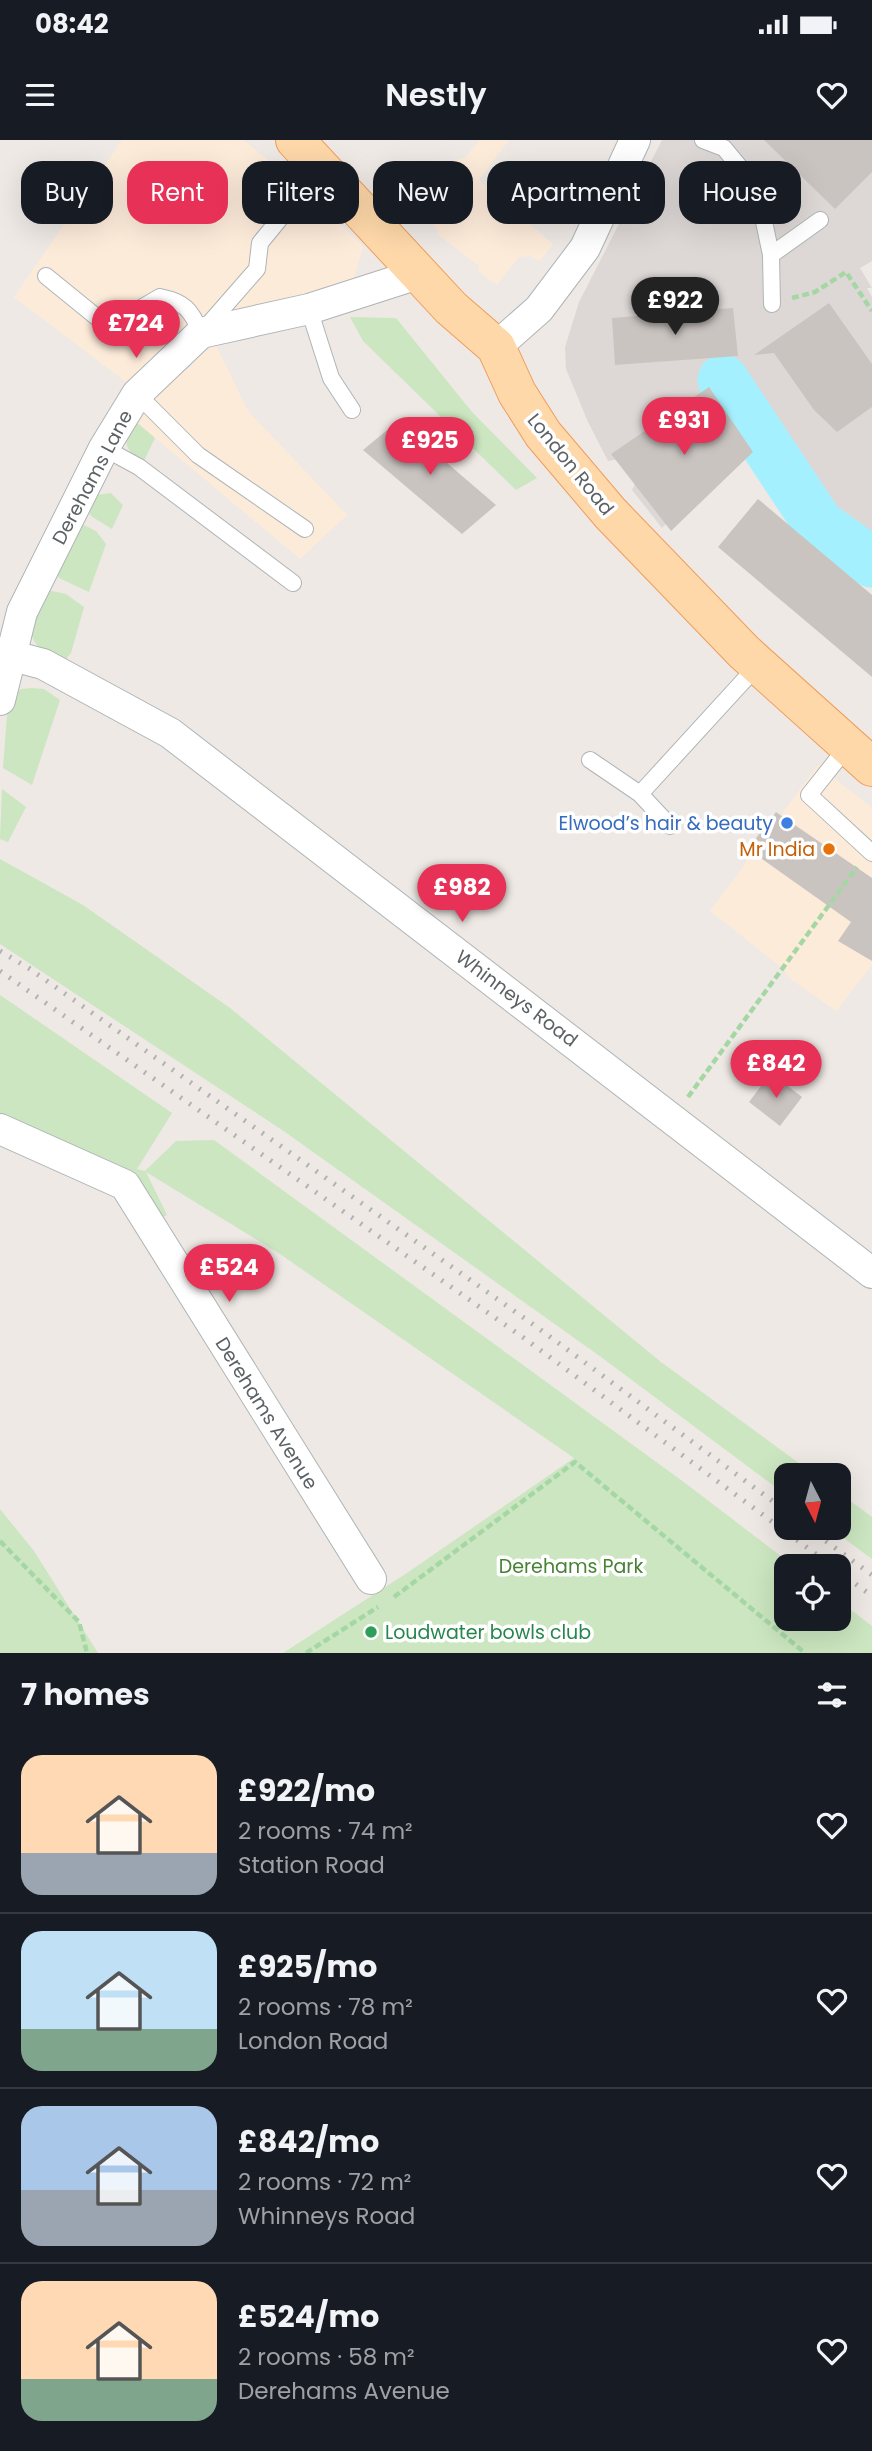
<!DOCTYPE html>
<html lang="en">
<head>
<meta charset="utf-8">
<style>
	:root { --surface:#171b24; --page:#242831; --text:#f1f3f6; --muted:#9ea1a6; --line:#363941; --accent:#e73157 }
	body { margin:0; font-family:Poppins,sans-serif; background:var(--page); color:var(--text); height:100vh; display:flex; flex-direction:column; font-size:26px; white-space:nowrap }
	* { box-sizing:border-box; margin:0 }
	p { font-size:23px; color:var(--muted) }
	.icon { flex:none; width:38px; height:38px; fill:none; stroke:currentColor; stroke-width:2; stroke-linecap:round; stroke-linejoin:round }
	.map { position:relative; height:1513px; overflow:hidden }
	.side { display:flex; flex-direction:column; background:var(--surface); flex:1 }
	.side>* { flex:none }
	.hud { position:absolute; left:21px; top:21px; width:831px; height:63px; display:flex; gap:14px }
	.needle { width:46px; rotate:174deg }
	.controls { position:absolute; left:774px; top:1323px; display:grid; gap:14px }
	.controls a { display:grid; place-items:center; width:77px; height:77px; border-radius:14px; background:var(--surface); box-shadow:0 7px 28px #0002; font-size:35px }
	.price { position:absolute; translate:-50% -60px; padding:0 16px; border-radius:24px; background:var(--accent); color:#fff; font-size:23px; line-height:46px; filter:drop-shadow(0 2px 4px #0008) }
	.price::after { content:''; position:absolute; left:50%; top:42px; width:21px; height:16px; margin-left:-10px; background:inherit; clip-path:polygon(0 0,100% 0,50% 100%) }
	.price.active { background:#222; color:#fff }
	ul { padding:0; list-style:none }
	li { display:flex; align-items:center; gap:21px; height:175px; padding:0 21px }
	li+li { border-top:2px solid var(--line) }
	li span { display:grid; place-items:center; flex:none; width:196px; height:140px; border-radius:21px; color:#555 }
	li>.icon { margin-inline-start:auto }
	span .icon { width:84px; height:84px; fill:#fffc; stroke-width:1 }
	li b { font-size:30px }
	h2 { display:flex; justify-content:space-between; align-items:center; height:84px; padding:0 21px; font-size:30px }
	.tag { padding:0 24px; border-radius:21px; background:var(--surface); box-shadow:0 7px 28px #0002; font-size:24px; line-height:63px }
	.tag.active { background:var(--accent); color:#fff }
	.status { display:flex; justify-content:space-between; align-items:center; height:49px; padding:0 35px; background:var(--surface); direction:ltr }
	.status svg { height:19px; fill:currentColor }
	header { display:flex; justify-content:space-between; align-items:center; height:91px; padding:0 21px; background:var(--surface); font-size:32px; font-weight:600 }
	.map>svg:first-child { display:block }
	.commercial { fill:#fdebda }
	.industrial { fill:#ddd8d6 }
	.green { fill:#cbe6c0 }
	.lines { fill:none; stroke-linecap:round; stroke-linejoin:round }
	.river { stroke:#a4f0fe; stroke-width:51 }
	.building { fill:#cac4c1 }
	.lane-casing { stroke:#afb4b6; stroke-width:18 }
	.street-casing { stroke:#afb4b6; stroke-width:32 }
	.primary-casing { stroke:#f09c5b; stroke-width:40 }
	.path { stroke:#a5d7a4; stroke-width:4.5; stroke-dasharray:7 3.5; stroke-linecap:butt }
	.lane { stroke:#fff; stroke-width:16 }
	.street { stroke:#fff; stroke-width:30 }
	.primary { stroke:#fed8a9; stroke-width:38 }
	.rail { stroke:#b1b2b2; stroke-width:5; stroke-dasharray:2 9; stroke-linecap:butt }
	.shop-dot { fill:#3f7fe0; stroke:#fff; stroke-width:2.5 }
	.food-dot { fill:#e8710a; stroke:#fff; stroke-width:2.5 }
	.leisure-dot { fill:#2e9e5b; stroke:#fff; stroke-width:2.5 }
	.labels { text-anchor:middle; stroke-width:7; stroke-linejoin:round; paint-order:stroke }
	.street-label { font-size:19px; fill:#5c6264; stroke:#fff }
	.shop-label { font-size:19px; fill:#366cbe; stroke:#fff; text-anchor:end }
	.food-label { font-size:19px; fill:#c56008; stroke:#fff; text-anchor:end }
	.park-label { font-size:19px; fill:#478235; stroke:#fff }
	.leisure-label { font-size:19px; fill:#27864d; stroke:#fff; text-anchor:start }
</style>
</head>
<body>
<div class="status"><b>08:42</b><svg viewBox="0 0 49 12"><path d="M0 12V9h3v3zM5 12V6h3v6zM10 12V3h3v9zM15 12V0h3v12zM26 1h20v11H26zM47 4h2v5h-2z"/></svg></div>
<header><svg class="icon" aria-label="menu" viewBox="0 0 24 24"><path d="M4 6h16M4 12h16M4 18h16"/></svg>Nestly<svg class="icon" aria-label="heart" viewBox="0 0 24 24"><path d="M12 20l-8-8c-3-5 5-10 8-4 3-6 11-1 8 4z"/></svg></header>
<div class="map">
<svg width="872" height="1513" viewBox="0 0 872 1513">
	<rect width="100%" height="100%" fill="#eee9e4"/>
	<path class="commercial" d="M 122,0 L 243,0 L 287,35 L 363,106 L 351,149 L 251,179 L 131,246 L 14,157 Z
		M 479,0 L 509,0 L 479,40 L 553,104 L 540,121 L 529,116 L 519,117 L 497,145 L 478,131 L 479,126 L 437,94 L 438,90 L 419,70 L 406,50 L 419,31 L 466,17 Z
		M 216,205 L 248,271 L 347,375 L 300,419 L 134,280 L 168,242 L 192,226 L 188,219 Z
		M 818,625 L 872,668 L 872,825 L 836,871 L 789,838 L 785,830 L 710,771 Z"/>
	<path class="industrial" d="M 662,0 L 872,0 L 872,121 L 860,128 L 872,148 L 867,148 L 872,157 L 872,409 L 835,398 L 829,391 L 828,362 L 817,339 L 801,319 L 750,280 L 748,303 L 662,388 L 632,350 L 640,332 L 630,317 L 608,321 L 588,282 L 566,229 L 565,207 L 579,162 Z"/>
	<path class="green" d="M 350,177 L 396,178 L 472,272 L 537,338 L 516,350 L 363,201 Z
		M 134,280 L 155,298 L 142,325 C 124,305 122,305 134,280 Z
		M 111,353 L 123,365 L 112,389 L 91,376 L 88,368 L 96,355 Z
		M 84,385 L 96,391 L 106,404 L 89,452 L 59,438 L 55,430 L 77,386 Z
		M 47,450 L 66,454 L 84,467 L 71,513 L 62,524 C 45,516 37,509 30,492 Z
		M 32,548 L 44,549 L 60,560 L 32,645 L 3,628 L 8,562 L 21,549 Z
		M 2,649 L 26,667 L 8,702 L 0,699 Z
		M 0,719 L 83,765 L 230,868 L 661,1222 L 815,1335 L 786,1335 L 786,1355 L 601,1217 L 285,992 L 0,804 Z
		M 0,855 L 172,973 L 137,1029 L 145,1031 L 176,1001 L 214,1000 L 685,1343 L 794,1426 L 786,1426 L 786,1479 L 838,1479 L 838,1460 L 872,1486 L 872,1513 L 283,1513 L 404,1435 L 574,1318 L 280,1114 L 146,1032 L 167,1075 L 158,1079 L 0,981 Z
		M 838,1352 L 872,1377 L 872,1419 L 830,1388 L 838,1388 Z
		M 0,1369 L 34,1411 L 98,1513 L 0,1513 Z"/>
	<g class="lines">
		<path class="river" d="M 723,240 L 819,385 L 872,422"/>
	</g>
	<path class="building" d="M 764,0 L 872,0 L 872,32 L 835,69 Z
		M 829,163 L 872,224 L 872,267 L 837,292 L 814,270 L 774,213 L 754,215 Z
		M 733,168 L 738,216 L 615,225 L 612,178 Z
		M 709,247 L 753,312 L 671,391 L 611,314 Z
		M 398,281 L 496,365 L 462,394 L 363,310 Z
		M 758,359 L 872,455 L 872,537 L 718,407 Z
		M 776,672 L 872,738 L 872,821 L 838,801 L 851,782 L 748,709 Z
		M 771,933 L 802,957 L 780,986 L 749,962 Z"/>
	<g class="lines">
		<defs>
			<path id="lane" d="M 703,0 L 724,8 L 757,48 L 771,115 L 772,164
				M 771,115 L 820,80
				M 46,136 L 105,184 L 119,181 L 160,157 C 185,162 191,170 201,193 L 257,129 L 260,103 L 287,70
				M 309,169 L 331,238 L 352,270
				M 137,254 L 198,315 L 305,389
				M 104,308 L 139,327 L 293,443
				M 847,607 L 809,655 L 872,713
				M 590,620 L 640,654 L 670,686
				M 640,654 L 758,525"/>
			<path id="street" d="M 496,207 L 539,169 L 585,108 L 635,0
				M 9,515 L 43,524 L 170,593 L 872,1133
				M 0,560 L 22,472 L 104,308 L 137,254 L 201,193 L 309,169 L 421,133
				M 0,989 L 125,1045 L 371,1439"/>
			<path id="primary" d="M 295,0 L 451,168 L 496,207 L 517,253 L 543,294 L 610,373 L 744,512 L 872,627"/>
		</defs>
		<use href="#lane" class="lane-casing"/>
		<use href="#street" class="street-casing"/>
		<use href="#primary" class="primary-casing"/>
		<path class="path" d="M 792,158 L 815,152 L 846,132 L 872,171
			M 688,957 L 857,727
			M 0,1401 L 79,1482 L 87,1513
			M 394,1457 L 575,1322 L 805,1513
			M 306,1513 L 378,1467"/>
		<use href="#lane" class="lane"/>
		<use href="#street" class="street"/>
		<use href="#primary" class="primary"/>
		<path class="rail" d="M 0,811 L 30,829 L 534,1185 L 786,1371
			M 0,831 L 524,1198 L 832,1426
			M 808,1388 L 872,1435
			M 838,1431 L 872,1456"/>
	</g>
	<circle class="shop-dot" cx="787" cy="683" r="7"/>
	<circle class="food-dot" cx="829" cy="709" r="7"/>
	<circle class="leisure-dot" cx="371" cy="1492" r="7"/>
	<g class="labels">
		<g class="street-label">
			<text transform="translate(571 324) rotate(51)" y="7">London Road</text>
			<text transform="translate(92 337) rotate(-62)" y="7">Derehams Lane</text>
			<text transform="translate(517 858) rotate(37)" y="7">Whinneys Road</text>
			<text transform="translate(267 1273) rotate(58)" y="7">Derehams Avenue</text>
		</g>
		<g class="shop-label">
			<text x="773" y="690">Elwood’s hair &amp; beauty</text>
		</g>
		<g class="food-label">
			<text x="815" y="716">Mr India</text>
		</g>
		<g class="park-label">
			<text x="571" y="1433">Derehams Park</text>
		</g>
		<g class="leisure-label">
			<text x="385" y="1499">Loudwater bowls club</text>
		</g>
	</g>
</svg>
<div class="controls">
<a><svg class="needle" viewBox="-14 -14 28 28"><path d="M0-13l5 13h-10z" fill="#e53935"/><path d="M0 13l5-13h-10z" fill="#9ea1a6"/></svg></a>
<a><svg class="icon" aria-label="locate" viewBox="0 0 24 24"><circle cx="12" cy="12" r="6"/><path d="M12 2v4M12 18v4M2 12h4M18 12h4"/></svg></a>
</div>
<b class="price active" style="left:675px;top:197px">£922</b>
<b class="price" style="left:136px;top:220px">£724</b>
<b class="price" style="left:684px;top:317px">£931</b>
<b class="price" style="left:430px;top:337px">£925</b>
<b class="price" style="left:462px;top:784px">£982</b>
<b class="price" style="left:776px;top:960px">£842</b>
<b class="price" style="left:229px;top:1164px">£524</b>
<div class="hud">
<a class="tag">Buy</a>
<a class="tag active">Rent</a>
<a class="tag">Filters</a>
<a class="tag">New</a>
<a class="tag">Apartment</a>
<a class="tag">House</a>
</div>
</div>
<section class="side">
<h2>7 homes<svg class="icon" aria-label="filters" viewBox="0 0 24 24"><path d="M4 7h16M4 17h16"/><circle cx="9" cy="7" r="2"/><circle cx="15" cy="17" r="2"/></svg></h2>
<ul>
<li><span style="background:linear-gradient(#ffd9b3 70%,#9aa5b1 0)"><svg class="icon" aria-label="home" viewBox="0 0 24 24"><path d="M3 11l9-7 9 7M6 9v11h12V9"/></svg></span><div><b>£922/mo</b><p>2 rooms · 74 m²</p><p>Station Road</p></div><svg class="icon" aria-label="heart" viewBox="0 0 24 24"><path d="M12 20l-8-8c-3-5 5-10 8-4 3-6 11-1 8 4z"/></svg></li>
<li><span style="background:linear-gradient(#bfe0f5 70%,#7fa58c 0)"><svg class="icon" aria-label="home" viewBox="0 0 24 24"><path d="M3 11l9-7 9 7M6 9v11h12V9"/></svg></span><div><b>£925/mo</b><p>2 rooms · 78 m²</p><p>London Road</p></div><svg class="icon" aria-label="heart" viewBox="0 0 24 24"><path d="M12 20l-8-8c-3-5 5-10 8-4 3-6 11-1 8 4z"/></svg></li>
<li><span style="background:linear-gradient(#a9c7e8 60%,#9aa5b1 0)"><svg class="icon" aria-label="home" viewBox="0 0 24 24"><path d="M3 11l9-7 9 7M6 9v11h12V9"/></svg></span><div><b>£842/mo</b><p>2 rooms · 72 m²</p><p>Whinneys Road</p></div><svg class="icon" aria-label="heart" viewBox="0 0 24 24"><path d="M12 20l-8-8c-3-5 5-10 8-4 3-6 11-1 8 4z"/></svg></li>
<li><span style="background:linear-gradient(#ffd9b3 70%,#7fa58c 0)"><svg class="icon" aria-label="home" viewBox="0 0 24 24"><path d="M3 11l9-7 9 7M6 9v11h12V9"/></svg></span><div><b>£524/mo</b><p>2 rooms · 58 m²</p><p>Derehams Avenue</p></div><svg class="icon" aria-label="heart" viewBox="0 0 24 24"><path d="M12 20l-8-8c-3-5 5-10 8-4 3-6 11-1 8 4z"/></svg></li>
</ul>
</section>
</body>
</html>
